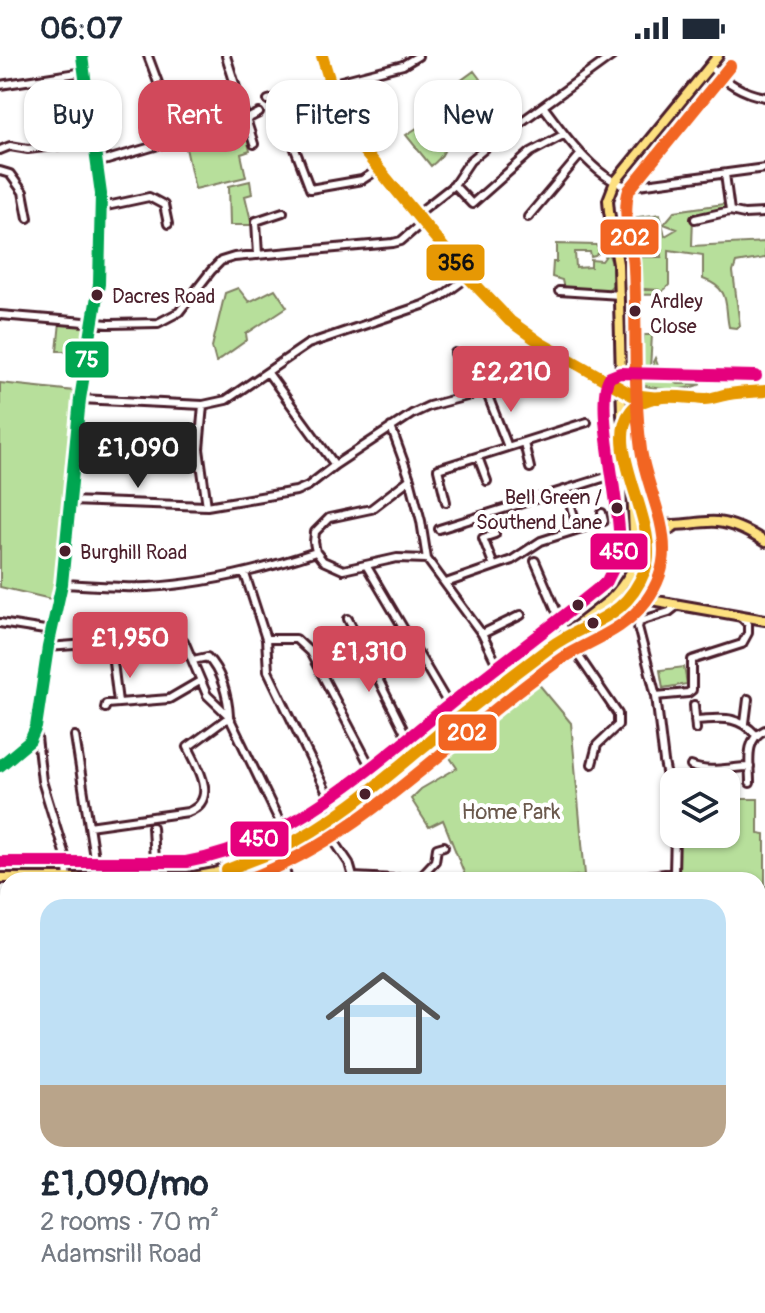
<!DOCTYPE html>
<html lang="en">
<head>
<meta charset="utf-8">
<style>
	:root { --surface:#fff; --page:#f6f6f7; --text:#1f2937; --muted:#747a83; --line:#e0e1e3; --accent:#d1495b }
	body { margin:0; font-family:Pangolin,sans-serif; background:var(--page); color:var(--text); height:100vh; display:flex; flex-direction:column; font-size:30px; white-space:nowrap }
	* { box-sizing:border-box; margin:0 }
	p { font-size:26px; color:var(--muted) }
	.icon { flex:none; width:44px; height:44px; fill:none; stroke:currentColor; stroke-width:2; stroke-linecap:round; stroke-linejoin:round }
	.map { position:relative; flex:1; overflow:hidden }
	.details { position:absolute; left:0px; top:816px; width:766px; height:442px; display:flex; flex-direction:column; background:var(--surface); border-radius:24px 24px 0 0; box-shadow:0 2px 6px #0004 }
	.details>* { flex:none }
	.hud { position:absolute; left:24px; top:24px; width:718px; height:72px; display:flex; gap:16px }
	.tools { position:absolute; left:660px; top:712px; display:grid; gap:16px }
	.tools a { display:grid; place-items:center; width:80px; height:80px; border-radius:16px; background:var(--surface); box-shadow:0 2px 6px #0004; font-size:40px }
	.price { position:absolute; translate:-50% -68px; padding:0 18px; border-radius:8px; background:var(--accent); color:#fff; font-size:26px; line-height:52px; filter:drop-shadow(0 2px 4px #0008) }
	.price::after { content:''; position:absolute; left:50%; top:48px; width:24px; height:18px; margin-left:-12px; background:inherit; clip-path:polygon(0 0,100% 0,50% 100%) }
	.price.current { background:#222; color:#fff }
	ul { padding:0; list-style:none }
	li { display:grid; align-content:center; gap:16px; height:424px; padding:0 40px }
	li+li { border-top:2px solid var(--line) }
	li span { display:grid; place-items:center; height:248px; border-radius:24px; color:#555 }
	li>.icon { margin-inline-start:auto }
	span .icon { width:144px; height:144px; fill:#fffc; stroke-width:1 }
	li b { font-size:34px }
	.chip { padding:0 28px; border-radius:24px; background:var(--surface); box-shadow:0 2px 6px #0004; font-size:28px; line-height:72px }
	.chip.current { background:var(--accent); color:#fff }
	.status { display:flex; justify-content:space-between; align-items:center; height:56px; padding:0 40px; background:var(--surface); direction:ltr }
	.status svg { height:22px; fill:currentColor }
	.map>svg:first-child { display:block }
	.green { fill:#b7df9b; stroke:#807f63; stroke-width:2 }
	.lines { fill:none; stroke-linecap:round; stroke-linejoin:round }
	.minor-casing { stroke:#4a1f2b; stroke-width:12 }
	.major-casing { stroke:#4a1f2b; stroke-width:14 }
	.minor { stroke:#fff; stroke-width:6 }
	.major { stroke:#fde080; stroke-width:8 }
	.bus-1-casing { stroke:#fff; stroke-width:18 }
	.bus-2-casing { stroke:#fff; stroke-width:18 }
	.bus-3-casing { stroke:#fff; stroke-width:18 }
	.bus-4-casing { stroke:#fff; stroke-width:18 }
	.bus-1 { stroke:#e69804; stroke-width:12 }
	.bus-2 { stroke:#f26522; stroke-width:12 }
	.bus-3 { stroke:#e5007d; stroke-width:12 }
	.bus-4 { stroke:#00a651; stroke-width:12 }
	.bus-dot { fill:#4a1f2b; stroke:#fff; stroke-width:3 }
	.labels { text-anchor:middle; stroke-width:8; stroke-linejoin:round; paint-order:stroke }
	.bus-label { font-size:20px; fill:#4a1f2b; stroke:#fff; text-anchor:start }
	.park-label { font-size:22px; fill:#6b594d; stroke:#fff }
	.line-badge { stroke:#fff; stroke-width:3 }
	.badge-label { font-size:22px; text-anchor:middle; font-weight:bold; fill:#fff }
	.pale-badge-label { font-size:22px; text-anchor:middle; font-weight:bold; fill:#111 }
</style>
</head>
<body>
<div class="status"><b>06:07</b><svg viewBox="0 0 49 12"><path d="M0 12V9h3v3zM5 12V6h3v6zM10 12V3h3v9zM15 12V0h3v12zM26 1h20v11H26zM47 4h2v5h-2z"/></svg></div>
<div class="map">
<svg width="765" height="1257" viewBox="0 0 765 1257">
	<rect width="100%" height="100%" fill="#fff"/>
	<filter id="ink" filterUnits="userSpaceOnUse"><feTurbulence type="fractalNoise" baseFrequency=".0125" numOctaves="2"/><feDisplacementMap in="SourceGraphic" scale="16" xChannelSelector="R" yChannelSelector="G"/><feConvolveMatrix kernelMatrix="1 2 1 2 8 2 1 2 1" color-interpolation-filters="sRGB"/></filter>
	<g filter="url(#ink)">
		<path class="green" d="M 474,15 L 495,43 L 448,76 C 447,92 444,100 431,110 L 406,79 L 434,61 L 426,50 Z
			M 246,78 L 250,95 L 241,98 L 246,121 L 195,133 L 186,92 Z
			M 250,125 L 252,138 L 245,140 L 252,169 L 230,169 L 229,130 Z
			M 723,148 L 725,151 L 716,158 L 693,161 L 692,190 L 765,186 L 765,202 L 736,207 L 733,216 L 740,270 L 736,272 L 729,271 C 724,249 732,233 703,223 L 703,199 L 669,194 L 669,229 C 658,243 644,238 628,238 L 628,234 L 660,234 L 630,232 L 631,201 L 662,201 L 659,195 L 653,193 L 647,197 L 628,199 L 628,194 L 644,189 L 644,184 L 621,154 L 631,162 L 660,158 L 665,180 L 677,173 L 664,168 L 675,155 Z
			M 557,188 L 596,189 L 600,196 L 595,200 L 591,201 L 590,196 L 575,196 L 576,212 L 591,211 L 591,204 L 602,205 L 608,197 L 612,207 L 613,229 L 607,235 L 564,233 L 562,224 L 552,221 L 553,206 L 557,206 Z
			M 238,232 L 249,246 L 275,233 L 287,251 L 246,278 L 247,284 L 216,306 L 212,291 L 225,237 Z
			M 60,266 L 88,268 L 83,295 L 57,295 Z
			M 632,270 L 634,274 L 634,305 L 637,307 L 641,306 L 644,279 L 652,279 L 650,313 L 640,320 L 661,325 L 653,306 L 655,302 L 662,320 L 678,328 L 701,328 C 685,336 652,334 636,327 L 630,317 L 627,271 Z
			M 0,327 L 74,335 L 55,528 L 51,543 L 0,531 Z
			M 684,611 L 687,628 L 663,632 L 660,614 Z
			M 532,620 L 571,667 L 585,819 L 535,824 L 467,824 L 443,764 L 429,771 L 411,743 L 421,733 L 457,712 L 440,687 Z
			M 726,743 L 758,743 L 758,777 L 765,778 L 765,886 L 760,887 L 758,824 L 675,824 L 678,819 L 678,778 L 726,778 Z
			M 156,1250 L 298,1250 L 299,1257 L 156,1257 Z
			M 551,1250 L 685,1250 L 676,1257 L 556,1257 Z"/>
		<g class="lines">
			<defs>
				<path id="minor" d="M 226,0 L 254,88
					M 709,10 C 726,26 742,37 765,41
					M 0,29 L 84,16
					M 268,44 L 403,9 L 418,0
					M 543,50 C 561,74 599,129 631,130 L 765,112
					M 247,63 L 259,57
					M 286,69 L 310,133 L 362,124 L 379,113
					M 0,94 L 10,90 L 28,93 L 93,85
					M 97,107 L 179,83 L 148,0
					M 0,115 L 10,118 L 23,136 L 28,162
					M 725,118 L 730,155
					M 454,129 L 472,148 L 531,96 L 563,79
					M 102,151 L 149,141 L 164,149 L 168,168
					M 417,158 L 454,129 L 470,105 L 488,90 L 612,0
					M 528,161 L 581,98
					M 695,163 L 730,155 L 744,158 L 764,157
					M 258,199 L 256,165 L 283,156
					M 559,235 L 620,239
					M 0,259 L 109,268 L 158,267 L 179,256 L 211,215 L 221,205 L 234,201 L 393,187 L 401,185 L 423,166
					M 455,297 L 472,339
					M 268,317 L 335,409
					M 486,335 L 508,391
					M 80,343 L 203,349 L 226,344 L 308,288 L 423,249 L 442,240 L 468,221
					M 203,349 L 199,393 L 207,450
					M 391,371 L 410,423 L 421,465 L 427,503 L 482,578 L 505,625
					M 524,387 L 530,412
					M 478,401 L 487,425
					M 410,423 L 371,453 L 329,462 L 315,476 L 314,486 L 316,496 L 323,505 L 343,514 L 397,502 L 427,503
					M 567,438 L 578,473
					M 70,445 L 207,450 L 296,435 L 308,430 L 335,409 L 412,358 L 429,350 L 486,335 L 526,311 L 542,288
					M 446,446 L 438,413 L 587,366
					M 439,473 L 622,416
					M 535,505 L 571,589 L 618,658 L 618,669 L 597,689 L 592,708
					M 366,509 L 457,663
					M 494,510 L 483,482 L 495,478
					M 245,518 L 266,583 L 296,583 L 310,596 L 379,727
					M 446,527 L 512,504 L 541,485 L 604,465 L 602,457
					M 62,528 C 90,529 120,532 148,531 C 206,528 262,514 316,496
					M 348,563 L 416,699
					M 0,567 L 51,575
					M 482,578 L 521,559
					M 266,583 L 268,615 L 337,758
					M 184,585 L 207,639 L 229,660 C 228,641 221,614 207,601 L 193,604
					M 48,591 L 87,588 L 85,573
					M 113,606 L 118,646
					M 656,640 L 688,637 L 692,634 L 692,604 L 742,588 L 748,577 L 748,568 L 741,561
					M 694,649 L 696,673
					M 105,652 L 106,648 L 169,643 L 200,625
					M 229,661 L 290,787
					M 695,664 C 721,663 736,658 755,678
					M 745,667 L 748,643
					M 36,673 L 42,725 L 66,803 L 68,822
					M 75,680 L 97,821
					M 0,710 L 30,685 L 36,671 L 48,591 L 62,528 L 80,343 L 99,228 L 101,138 L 82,0
					M 691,710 C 710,718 730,711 750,711
					M 750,727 C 750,707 744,683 765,674
					M 674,756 L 664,706 L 656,640 L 638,571 L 640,565 L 669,556 L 678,549
					M 322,767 L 349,807 L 353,821
					M 89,770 L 188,756 C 219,744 198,711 188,691 L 229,661
					M 152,771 L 155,822
					M 279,793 L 288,824
					M 227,814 L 231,824
					M 420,821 L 435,805 L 437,792 L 444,790
					M 354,824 L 353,821 L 394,823 L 420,821 L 424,824
					M 612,824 L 674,817
					M 670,824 L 674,817 L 675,778
					M 0,893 L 8,891
					M 0,965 L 8,965
					M 0,1072 L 8,1071
					M 758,1141 L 765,1128
					M 123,1250 L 126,1257
					M 377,1250 L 380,1257
					M 24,1257 L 25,1250
					M 398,1257 L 407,1250
					M 532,1257 L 535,1250
					M 687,1257 L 696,1250"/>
				<path id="major" d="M 322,0 L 344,71 L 468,221 L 510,265 L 542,288 L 621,333
					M 644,456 C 665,479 690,464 717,466 C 735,468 750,476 765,486
					M 635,504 L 632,429 L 622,359 L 618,208 L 609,155 L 608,144 L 615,126 L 718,0
					M 626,544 L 651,544 L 765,564
					M 569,578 C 607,567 650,536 649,492 C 648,473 641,454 635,437
					M 0,822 L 187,822 L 215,817 L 279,793 L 337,758 L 416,699 L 457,663 L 610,544 C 637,518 636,490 673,471"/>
			</defs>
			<use href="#minor" class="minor-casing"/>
			<use href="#major" class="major-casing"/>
			<use href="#minor" class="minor"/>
			<use href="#major" class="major"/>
			<defs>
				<path id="bus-1" d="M 322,0 L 344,71 L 468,221 L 510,265 L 542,288 L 632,339 L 659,342
					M 227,814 C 244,807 261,801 278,794 C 345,762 401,708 458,662 C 488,638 519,615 549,592 C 586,564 625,566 645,514 C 662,469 602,392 631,355 C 647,334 683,342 705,343 C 712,343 722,339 729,338 C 741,336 753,336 765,335"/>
				<path id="bus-2" d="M 246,824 C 359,783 443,690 538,620 C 547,613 557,605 567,599 C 597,582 625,573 646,545 C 657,530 664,512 664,494 C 664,460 646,428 641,394 C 633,333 637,272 634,212 C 633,186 621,159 629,134 L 730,10"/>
				<path id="bus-3" d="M 0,806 L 186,806 C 291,787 368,713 449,649 C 501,607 555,568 607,525 C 611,516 618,506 619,496 C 624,458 592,345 610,321 L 620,317 L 756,320"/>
				<path id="bus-4" d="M 0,710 L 30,685 L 36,671 L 48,591 L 62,528 L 80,343 L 99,228 L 101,138 L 82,0"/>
			</defs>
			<use href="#bus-1" class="bus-1-casing"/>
			<use href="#bus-2" class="bus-2-casing"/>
			<use href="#bus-3" class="bus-3-casing"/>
			<use href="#bus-4" class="bus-4-casing"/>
			<use href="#bus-1" class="bus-1"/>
			<use href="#bus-2" class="bus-2"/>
			<use href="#bus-3" class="bus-3"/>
			<use href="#bus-4" class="bus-4"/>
		</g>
	</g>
	<g class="bus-dot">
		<circle cx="97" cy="239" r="7"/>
		<circle cx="635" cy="255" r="7"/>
		<circle cx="617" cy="452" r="7"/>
		<circle cx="65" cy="495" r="7"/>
		<circle cx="578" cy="549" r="7"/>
		<circle cx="593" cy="567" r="7"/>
		<circle cx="365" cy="738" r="7"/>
	</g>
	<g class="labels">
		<g class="bus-label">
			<text x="112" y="247">Dacres Road</text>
			<text x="650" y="252">Ardley<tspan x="650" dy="25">Close</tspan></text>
			<text x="602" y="448" text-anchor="end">Bell Green /<tspan x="602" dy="25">Southend Lane</tspan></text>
			<text x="80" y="503">Burghill Road</text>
		</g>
		<g class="park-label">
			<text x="511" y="763">Home Park</text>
		</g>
	</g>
	<g class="line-badge">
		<rect x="599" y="162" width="61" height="38" rx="8" fill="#f26522"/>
		<rect x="425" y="187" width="61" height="39" rx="8" fill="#e69804"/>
		<rect x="64" y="284" width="46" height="39" rx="8" fill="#00a651"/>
		<rect x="589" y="476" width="60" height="39" rx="8" fill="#e5007d"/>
		<rect x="437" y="657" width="61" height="39" rx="8" fill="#f26522"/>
		<rect x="229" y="764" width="61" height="38" rx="8" fill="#e5007d"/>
	</g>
	<g class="badge-label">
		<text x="630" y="189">202</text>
		<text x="87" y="311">75</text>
		<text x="619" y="503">450</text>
		<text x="467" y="684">202</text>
		<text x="259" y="790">450</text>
	</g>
	<g class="pale-badge-label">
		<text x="456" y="214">356</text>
	</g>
</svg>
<div class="tools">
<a><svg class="icon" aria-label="layers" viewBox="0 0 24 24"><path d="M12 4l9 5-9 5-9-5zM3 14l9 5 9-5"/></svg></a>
</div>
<b class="price" style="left:511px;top:358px">£2,210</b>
<b class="price current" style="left:138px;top:434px">£1,090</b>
<b class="price" style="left:130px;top:624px">£1,950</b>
<b class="price" style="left:369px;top:638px">£1,310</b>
<div class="hud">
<a class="chip">Buy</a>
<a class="chip current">Rent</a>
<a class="chip">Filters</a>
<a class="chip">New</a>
</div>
<section class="details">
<ul>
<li><span style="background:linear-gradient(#bfe0f5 75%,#b9a48a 0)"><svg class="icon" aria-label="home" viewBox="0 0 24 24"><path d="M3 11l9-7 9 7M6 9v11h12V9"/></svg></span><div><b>£1,090/mo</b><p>2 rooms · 70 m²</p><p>Adamsrill Road</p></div></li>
</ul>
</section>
</div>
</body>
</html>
